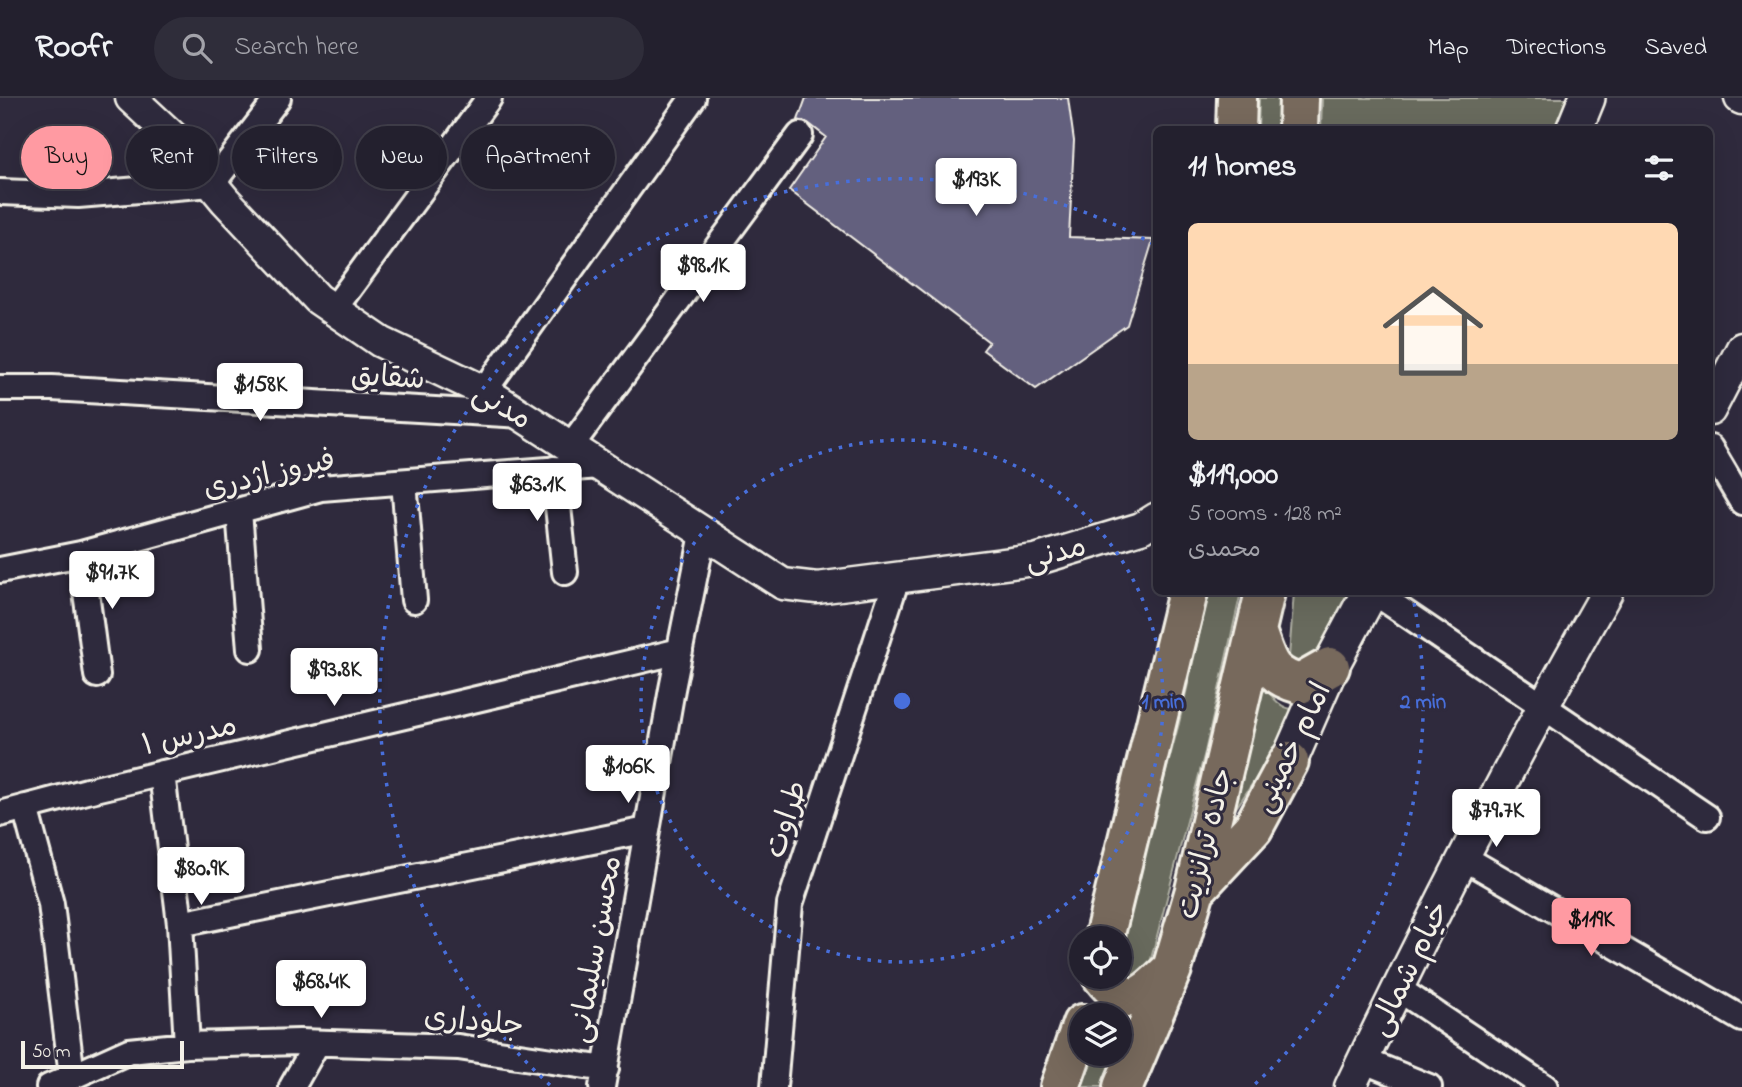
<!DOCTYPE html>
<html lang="en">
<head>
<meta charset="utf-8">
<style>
	:root { --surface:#23202e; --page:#2f2d3a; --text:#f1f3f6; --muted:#a3a3aa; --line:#403e4a; --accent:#ff9aa2 }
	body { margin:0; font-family:"Indie Flower","Playpen Sans Arabic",sans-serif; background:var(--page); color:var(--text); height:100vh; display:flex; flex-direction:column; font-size:26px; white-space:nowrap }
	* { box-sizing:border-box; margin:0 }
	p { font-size:23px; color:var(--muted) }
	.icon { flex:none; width:38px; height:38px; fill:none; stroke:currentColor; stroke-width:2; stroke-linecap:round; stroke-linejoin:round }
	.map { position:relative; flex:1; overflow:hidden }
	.panel { position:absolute; left:1153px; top:28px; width:560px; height:469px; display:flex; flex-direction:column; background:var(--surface); border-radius:10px; box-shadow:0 7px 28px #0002,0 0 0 2px var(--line) }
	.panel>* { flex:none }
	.hud { position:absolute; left:21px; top:28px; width:665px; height:63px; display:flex; gap:14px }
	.controls { position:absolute; left:1069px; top:828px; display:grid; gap:14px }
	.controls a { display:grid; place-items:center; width:63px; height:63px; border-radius:50%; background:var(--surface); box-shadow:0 7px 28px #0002,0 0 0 2px var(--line); font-size:35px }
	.scale { position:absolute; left:21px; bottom:18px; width:163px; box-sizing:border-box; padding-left:7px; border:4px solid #f4f1e8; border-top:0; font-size:19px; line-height:24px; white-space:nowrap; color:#f4f1e8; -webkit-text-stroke:5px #2f2a3d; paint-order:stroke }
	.price { position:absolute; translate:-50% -60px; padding:0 16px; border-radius:7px; background:#fff; color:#222; font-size:23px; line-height:46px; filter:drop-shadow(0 2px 4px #0008) }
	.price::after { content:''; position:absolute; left:50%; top:42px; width:21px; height:16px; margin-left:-10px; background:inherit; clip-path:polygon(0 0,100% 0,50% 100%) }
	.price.selected { background:var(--accent); color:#111 }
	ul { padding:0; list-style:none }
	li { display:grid; align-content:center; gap:14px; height:371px; padding:0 35px }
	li+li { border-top:2px solid var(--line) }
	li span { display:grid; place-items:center; height:217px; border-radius:10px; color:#555 }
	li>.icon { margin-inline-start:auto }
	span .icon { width:126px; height:126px; fill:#fffc; stroke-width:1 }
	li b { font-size:30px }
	h2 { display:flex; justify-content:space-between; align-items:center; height:84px; padding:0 35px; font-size:30px }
	.pill { padding:0 24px; border-radius:32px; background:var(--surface); box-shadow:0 7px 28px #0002,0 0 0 2px var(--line); font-size:24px; line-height:63px }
	.pill.selected { background:var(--accent); color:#111 }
	header { display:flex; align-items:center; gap:42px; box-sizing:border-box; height:98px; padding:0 35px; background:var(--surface); border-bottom:2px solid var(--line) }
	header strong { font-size:33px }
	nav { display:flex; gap:38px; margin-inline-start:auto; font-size:24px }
	.search { width:490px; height:63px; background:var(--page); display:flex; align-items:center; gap:18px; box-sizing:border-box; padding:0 24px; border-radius:38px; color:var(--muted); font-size:26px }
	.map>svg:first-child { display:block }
	.green { fill:#686b5d; stroke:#aeaea2; stroke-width:2 }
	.building { fill:#64607e; stroke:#f4f1e8; stroke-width:2 }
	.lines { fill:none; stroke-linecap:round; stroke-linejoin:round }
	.minor-casing { stroke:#f4f1e8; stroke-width:30 }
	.tertiary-casing { stroke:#f4f1e8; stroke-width:35 }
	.secondary-casing { stroke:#f4f1e8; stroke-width:40 }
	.primary-casing { stroke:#f4f1e8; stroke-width:44 }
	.minor { stroke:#2f2a3d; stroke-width:24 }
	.tertiary { stroke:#2f2a3d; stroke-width:30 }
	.secondary { stroke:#2f2a3d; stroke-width:35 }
	.primary { stroke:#77695c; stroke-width:38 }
	.ring { fill:none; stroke:#486fdb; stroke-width:3.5; stroke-dasharray:3.5 7 }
	.labels { text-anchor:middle; stroke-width:6; stroke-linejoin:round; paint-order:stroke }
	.street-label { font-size:30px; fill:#f4f1e8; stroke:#2f2a3d }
	.centre { fill:#486fdb; stroke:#2f2a3d; stroke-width:3.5 }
	.ring-label { font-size:21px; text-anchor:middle; font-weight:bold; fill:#486fdb; stroke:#2f2a3d; stroke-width:6; stroke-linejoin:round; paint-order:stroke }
</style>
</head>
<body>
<header>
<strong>Roofr</strong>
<div class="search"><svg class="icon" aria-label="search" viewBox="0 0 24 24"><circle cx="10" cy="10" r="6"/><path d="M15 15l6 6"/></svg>Search here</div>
<nav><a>Map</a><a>Directions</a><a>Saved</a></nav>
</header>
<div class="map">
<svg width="1742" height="989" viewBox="0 0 1742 989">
	<rect width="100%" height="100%" fill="#2f2a3d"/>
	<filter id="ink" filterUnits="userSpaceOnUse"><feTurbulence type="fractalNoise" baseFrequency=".0143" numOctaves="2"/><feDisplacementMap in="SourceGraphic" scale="14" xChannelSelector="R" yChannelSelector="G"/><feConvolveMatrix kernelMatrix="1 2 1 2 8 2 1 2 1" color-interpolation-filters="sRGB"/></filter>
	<g filter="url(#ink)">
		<path class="green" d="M 1259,0 L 1284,0 L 1283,31 L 1258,32 Z
			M 1322,0 L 1572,0 L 1558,31 L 1321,32 Z
			M 1209,494 L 1241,494 L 1205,654 L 1145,884 L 1120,878 L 1120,846 L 1179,625 Z
			M 1294,494 L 1348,494 L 1313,565 L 1290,565 L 1289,559 Z
			M 1260,581 C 1270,597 1283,618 1304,609 L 1232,716 Z
			M 1101,959 L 1112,968 L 1109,989 L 1081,989 L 1092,963 Z"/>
		<path class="building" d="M 806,0 L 1068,0 L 1074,43 L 1069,139 L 1153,142 L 1127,227 L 1036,291 L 983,252 L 989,244 L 789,92 L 826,39 L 808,25 L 798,22 Z"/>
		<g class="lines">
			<defs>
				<path id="minor" d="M 0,94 L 78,97 L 212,86 L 278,0
					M 334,211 L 489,0
					M 0,290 L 52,290 L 522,317
					M 484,293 L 693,0
					M 570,349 L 800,37
					M 1710,350 L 1742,404
					M 554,371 L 565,474
					M 404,384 L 414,502
					M 239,413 L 250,551
					M 81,456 L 97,577
					M 0,472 L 81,456 L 321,390 L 599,368
					M 1374,494 L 1707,719
					M 162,675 L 180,826 L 187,947
					M 25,709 L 51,806 L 72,978
					M 0,716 L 87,693 L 680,553
					M 1463,759 L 1742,921
					M 180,826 L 647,732
					M 1397,890 L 1545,989
					M 1362,962 L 1429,989
					M 49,989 L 129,953 L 187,947 L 299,944 L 458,949 L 606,971
					M 292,989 L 317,945
					M 602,989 L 672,591 L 703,436
					M 774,989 L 790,806 L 897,480"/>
				<path id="tertiary" d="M 131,0 L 172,38 L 225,102 L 318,201 L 381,244 L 484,293 L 783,486 L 817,490 L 1035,462 L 1141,430 L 1157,420
					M 1740,0 L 1742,1
					M 1710,312 L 1742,250
					M 1350,989 C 1430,821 1515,655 1607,494"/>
				<path id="secondary" d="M 1574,32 L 1587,0
					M 1289,663 L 1330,569 L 1370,494"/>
				<path id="primary" d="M 1236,32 L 1237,0
					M 1298,32 L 1299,0
					M 1256,533 C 1267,562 1267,577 1300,586 L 1330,569
					M 1196,791 L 1253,730 L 1289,663
					M 1104,840 L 1188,494
					M 1102,878 C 1131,916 1145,896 1172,871
					M 1060,989 L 1082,926
					M 1123,989 L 1172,871 L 1195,792 L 1265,494"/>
			</defs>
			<use href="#minor" class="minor-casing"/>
			<use href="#tertiary" class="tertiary-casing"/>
			<use href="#secondary" class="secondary-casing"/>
			<use href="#primary" class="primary-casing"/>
			<use href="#minor" class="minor"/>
			<use href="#tertiary" class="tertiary"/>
			<use href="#secondary" class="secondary"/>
			<use href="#primary" class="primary"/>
		</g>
	</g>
	<g class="ring">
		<circle cx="902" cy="603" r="261"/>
		<path d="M550 987A521 521 0 0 1 1155 147M1412 495A521 521 0 0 1 1254 987"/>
	</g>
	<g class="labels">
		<g class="street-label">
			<text transform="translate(388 278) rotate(3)" y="10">شقایق</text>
			<text transform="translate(503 307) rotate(31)" y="10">مدنی</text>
			<text transform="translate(269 375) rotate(-13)" y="10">فیروز اژدری</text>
			<text transform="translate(1055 454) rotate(-15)" y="10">مدنی</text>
			<text transform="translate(189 636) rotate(-13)" y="10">مدرس ۱</text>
			<text transform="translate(1291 649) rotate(-64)" y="10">امام خمینی</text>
			<text transform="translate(785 721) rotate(-72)" y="10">طراوت</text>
			<text transform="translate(1204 745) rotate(-76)" y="10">جاده ترانزیت</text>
			<text transform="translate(594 851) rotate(-80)" y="10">محسن سلیمانی</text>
			<text transform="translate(1408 870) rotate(-64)" y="10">خیام شمالی</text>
			<text transform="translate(474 922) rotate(6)" y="10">جلوداری</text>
		</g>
	</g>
	<circle cx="902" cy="603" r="10" class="centre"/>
	<g class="ring-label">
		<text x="1163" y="610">1 min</text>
		<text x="1423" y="610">2 min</text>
	</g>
</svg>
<div class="controls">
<a><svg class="icon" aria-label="locate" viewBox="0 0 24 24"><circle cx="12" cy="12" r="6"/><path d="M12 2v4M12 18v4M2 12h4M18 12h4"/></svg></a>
<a><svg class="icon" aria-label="layers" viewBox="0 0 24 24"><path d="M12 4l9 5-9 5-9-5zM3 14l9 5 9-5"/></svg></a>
</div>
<div class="scale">50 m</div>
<b class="price" style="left:976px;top:120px">$193K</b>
<b class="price" style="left:703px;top:206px">$98.1K</b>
<b class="price" style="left:260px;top:325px">$158K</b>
<b class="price" style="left:537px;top:425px">$63.1K</b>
<b class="price" style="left:112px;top:513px">$91.7K</b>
<b class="price" style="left:334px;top:610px">$93.8K</b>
<b class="price" style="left:628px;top:707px">$106K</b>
<b class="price" style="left:1496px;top:751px">$79.7K</b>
<b class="price" style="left:201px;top:809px">$80.9K</b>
<b class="price selected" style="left:1591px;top:860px">$119K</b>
<b class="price" style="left:321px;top:922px">$68.4K</b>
<div class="hud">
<a class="pill selected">Buy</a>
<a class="pill">Rent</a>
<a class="pill">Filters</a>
<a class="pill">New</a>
<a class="pill">Apartment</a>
</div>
<section class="panel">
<h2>11 homes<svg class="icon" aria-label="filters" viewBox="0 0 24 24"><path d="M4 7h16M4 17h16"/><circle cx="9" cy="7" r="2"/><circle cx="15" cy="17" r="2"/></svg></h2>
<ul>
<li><span style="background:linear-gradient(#ffd9b3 65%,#b9a48a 0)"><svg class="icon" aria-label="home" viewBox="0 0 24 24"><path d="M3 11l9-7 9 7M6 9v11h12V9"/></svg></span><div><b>$119,000</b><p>5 rooms · 128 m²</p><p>محمدی</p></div></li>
</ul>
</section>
</div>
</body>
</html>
